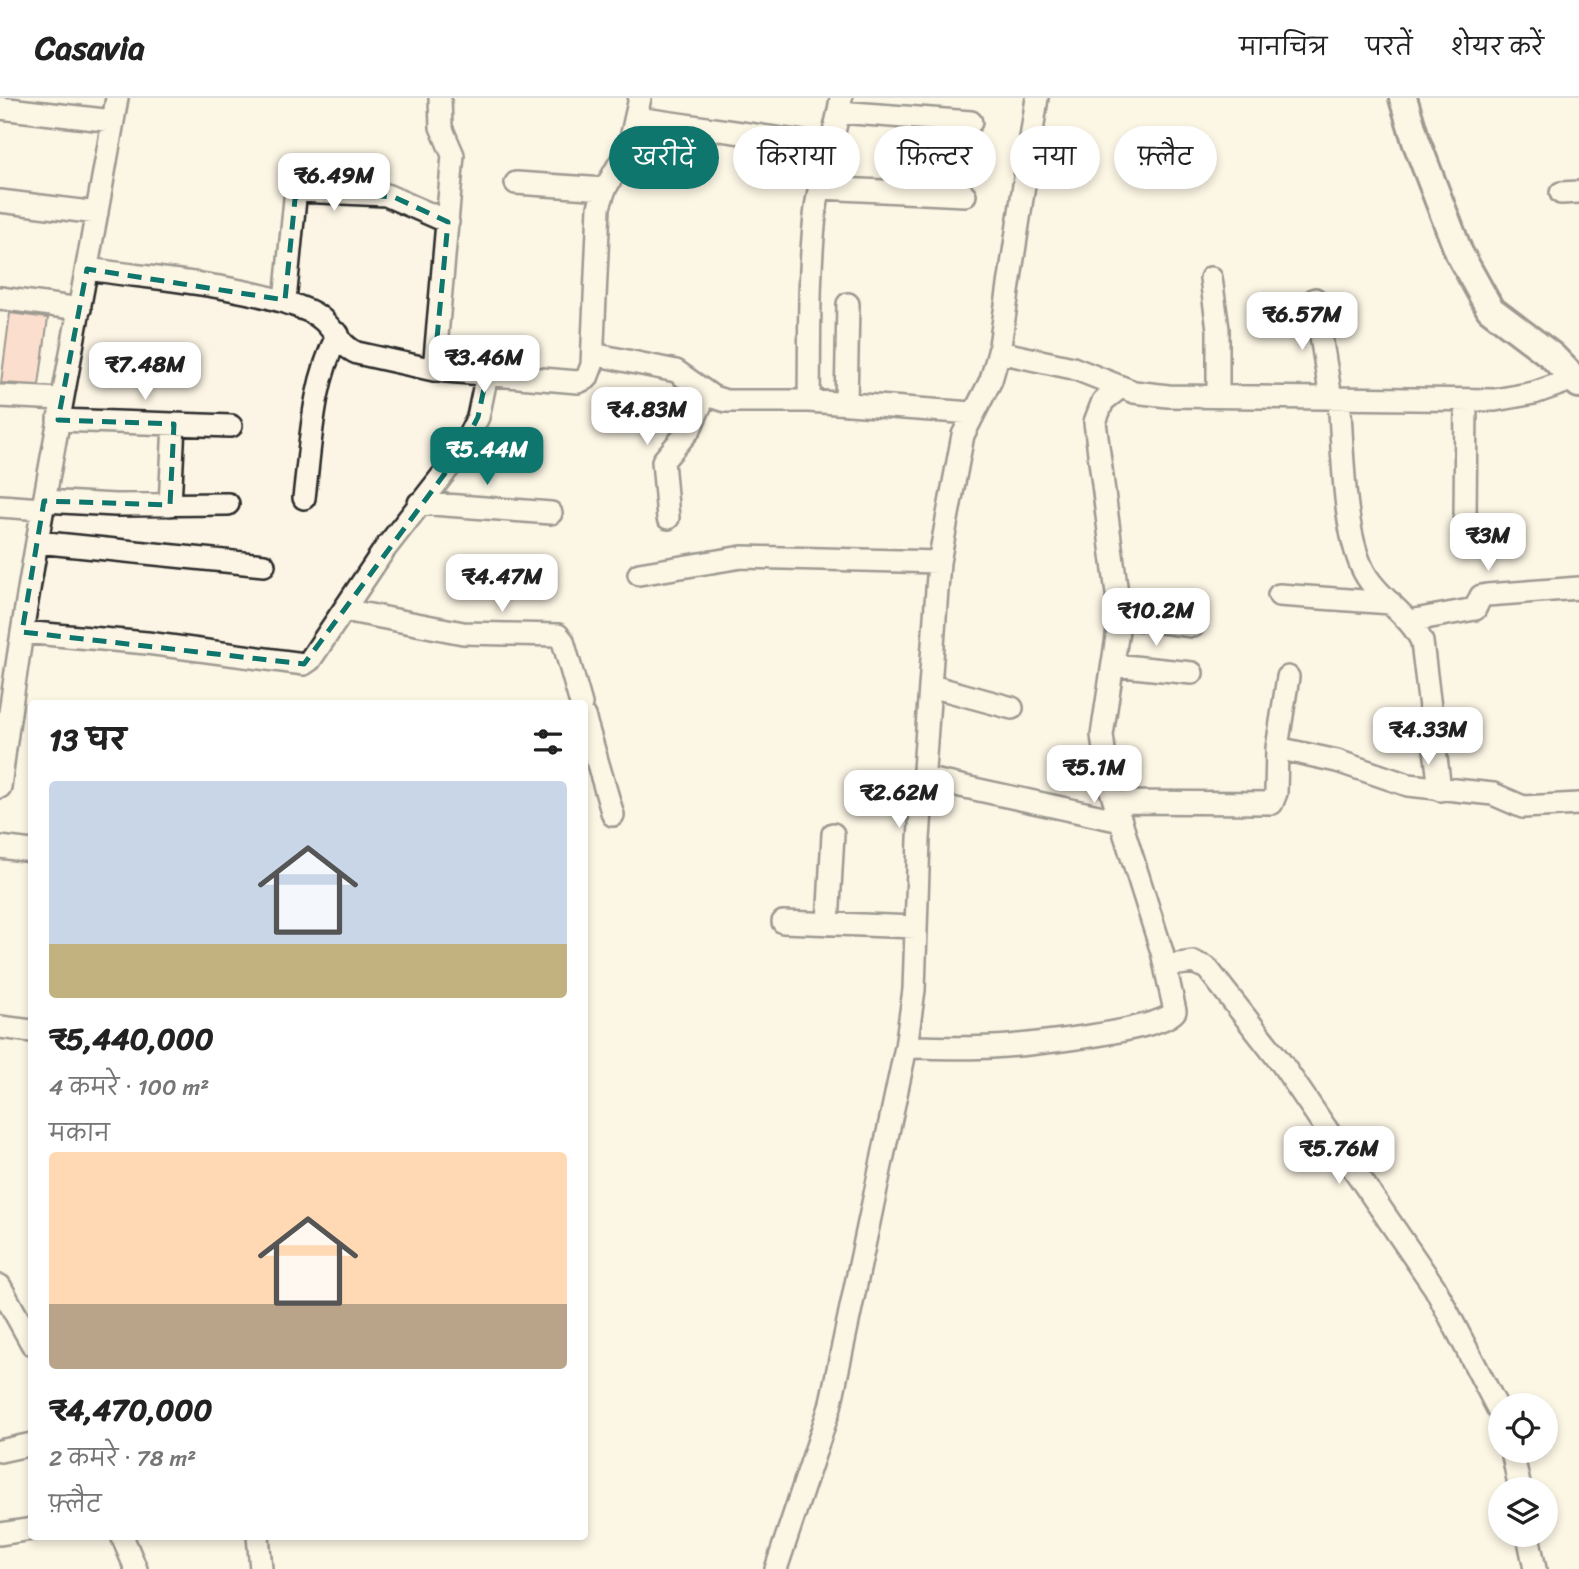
<!DOCTYPE html>
<html lang="hi">
<head>
<meta charset="utf-8">
<style>
	:root { --surface:#fff; --page:#f6f6f6; --text:#222; --muted:#767676; --line:#e0e0e0; --accent:#0f766e }
	body { margin:0; font-family:Sriracha,"Playpen Sans Deva",sans-serif; background:var(--page); color:var(--text); height:100vh; display:flex; flex-direction:column; font-size:26px; white-space:nowrap }
	* { box-sizing:border-box; margin:0 }
	p { font-size:23px; color:var(--muted) }
	.icon { flex:none; width:38px; height:38px; fill:none; stroke:currentColor; stroke-width:2; stroke-linecap:round; stroke-linejoin:round }
	.map { position:relative; flex:1; overflow:hidden }
	.side { position:absolute; left:28px; top:602px; width:560px; height:840px; display:flex; flex-direction:column; background:var(--surface); border-radius:7px; box-shadow:0 4px 10px #0003 }
	.side>* { flex:none }
	.hud { position:absolute; left:609px; top:28px; width:665px; height:63px; display:flex; gap:14px }
	.controls { position:absolute; left:1488px; top:1295px; display:grid; gap:14px }
	.controls a { display:grid; place-items:center; width:70px; height:70px; border-radius:50%; background:var(--surface); box-shadow:0 4px 10px #0003; font-size:35px }
	.price { position:absolute; translate:-50% -60px; padding:0 16px; border-radius:14px; background:#fff; color:#222; font-size:23px; line-height:46px; filter:drop-shadow(0 2px 4px #0008) }
	.price::after { content:''; position:absolute; left:50%; top:42px; width:21px; height:16px; margin-left:-10px; background:inherit; clip-path:polygon(0 0,100% 0,50% 100%) }
	.price.active { background:var(--accent); color:#fff }
	ul { padding:0; list-style:none }
	li { display:grid; align-content:center; gap:14px; height:371px; padding:0 21px }
	li span { display:grid; place-items:center; height:217px; border-radius:7px; color:#555 }
	li>.icon { margin-inline-start:auto }
	span .icon { width:126px; height:126px; fill:#fffc; stroke-width:1 }
	li b { font-size:30px }
	h2 { display:flex; justify-content:space-between; align-items:center; height:84px; padding:0 21px; font-size:30px }
	.chip { padding:0 24px; border-radius:32px; background:var(--surface); box-shadow:0 4px 10px #0003; font-size:24px; line-height:63px }
	.chip.active { background:var(--accent); color:#fff }
	header { display:flex; align-items:center; gap:42px; box-sizing:border-box; height:98px; padding:0 35px; background:var(--surface); border-bottom:2px solid var(--line) }
	header strong { font-size:33px }
	nav { display:flex; gap:38px; margin-inline-start:auto; font-size:24px }
	.map>svg:first-child { display:block }
	.building { fill:#fbc1b1; stroke:#2b2b2b; stroke-width:2 }
	.lines { fill:none; stroke-linecap:round; stroke-linejoin:round }
	.minor-casing { stroke:#2b2b2b; stroke-width:26 }
	.major-casing { stroke:#2b2b2b; stroke-width:32 }
	.minor { stroke:#fcf5e5; stroke-width:21 }
	.major { stroke:#fcf5e5; stroke-width:26 }
	.marked { fill:none; stroke:#0f766e; stroke-width:5; stroke-dasharray:14 9; stroke-linejoin:round }
</style>
</head>
<body>
<header>
<strong>Casavia</strong>
<nav><a>मानचित्र</a><a>परतें</a><a>शेयर करें</a></nav>
</header>
<div class="map">
<svg width="1579" height="1471" viewBox="0 0 1579 1471">
	<rect width="100%" height="100%" fill="#fcf5e5"/>
	<filter id="ink" filterUnits="userSpaceOnUse"><feTurbulence type="fractalNoise" baseFrequency=".0143" numOctaves="2"/><feDisplacementMap in="SourceGraphic" scale="14" xChannelSelector="R" yChannelSelector="G"/><feConvolveMatrix kernelMatrix="1 2 1 2 8 2 1 2 1" color-interpolation-filters="sRGB"/></filter>
	<g filter="url(#ink)">
		<path class="building" d="M 10,215 L 48,220 L 39,287 L 1,285 Z"/>
		<g class="lines">
			<defs>
				<path id="minor" d="M 0,10 L 113,23
					M 839,14 L 971,24
					M 637,20 L 832,48
					M 516,85 L 605,91
					M 820,90 L 965,97
					M 1561,95 L 1579,94
					M 0,103 L 97,115
					M 87,171 C 154,181 249,187 309,213 C 332,223 337,247 357,255 L 434,272 L 578,284 L 587,280 L 592,267 L 599,109 L 605,91 L 629,49 L 640,0
					M 1211,180 L 1218,231 L 1218,298
					M 0,200 L 80,211
					M 1315,201 L 1331,300
					M 285,203 L 295,101 L 299,93 L 386,97 L 448,124
					M 999,254 L 1073,270 L 1134,294 L 1168,298 L 1495,302 L 1534,295 L 1574,281
					M 593,256 L 676,273 L 713,299 L 726,303 L 809,303 L 972,315
					M 434,272 L 453,57 L 441,29 L 440,0
					M 0,298 L 62,301
					M 1339,300 C 1343,347 1342,440 1367,479 C 1382,503 1410,517 1422,544 L 1440,692
					M 809,303 C 810,238 808,174 816,110 C 821,72 836,38 841,0
					M 846,306 L 848,206
					M 58,322 L 231,328
					M 304,400 C 311,344 312,287 338,236
					M 44,403 L 115,407 L 228,406
					M 419,405 L 551,415
					M 170,407 L 174,326
					M 0,408 L 42,411
					M 668,420 L 663,363 L 690,331 L 706,295
					M 1465,423 L 1466,302
					M 37,444 L 264,467
					M 639,476 L 742,459 L 939,464
					M 1279,497 L 1391,505
					M 344,512 L 463,535 L 558,537 L 563,543 L 581,606
					M 1120,519 L 1193,528
					M 1409,523 L 1475,511 L 1481,498 L 1487,497 L 1579,490
					M 22,534 L 147,545 L 304,566 L 310,562 L 384,452 L 460,355 L 478,319 L 487,276
					M 1114,567 L 1192,575
					M 931,588 L 1012,610
					M 584,618 L 613,717
					M 1277,650 L 1337,663 L 1408,687 L 1493,696 L 1523,709 L 1579,706
					M 924,680 L 1121,723
					M 0,689 C 29,457 78,230 117,0
					M 1115,704 L 1272,705 L 1276,695 L 1277,650 L 1288,579
					M 0,749 L 32,753
					M 783,824 L 916,829
					M 828,826 L 833,736
					M 1165,868 L 1193,864 L 1207,870 L 1282,966 L 1435,1190 L 1500,1315
					M 0,929 L 32,933
					M 906,949 C 935,949 964,951 992,949 C 1020,948 1164,933 1175,913 L 1162,854 L 1108,683 L 1102,637 L 1120,519 L 1095,324 L 1103,303 L 1121,289
					M 0,1188 L 32,1246
					M 0,1353 L 32,1346
					M 1512,1353 L 1520,1391
					M 0,1436 L 32,1431
					M 1528,1437 L 1535,1471
					M 122,1438 L 136,1471
					M 258,1438 L 261,1471
					M 776,1471 L 830,1309 L 906,949 L 914,892 L 919,741 L 939,464 L 963,337 L 991,282 L 999,254 L 1037,0"/>
				<path id="major" d="M 1403,0 L 1416,43 L 1459,155 L 1490,211 L 1552,258 L 1579,286"/>
			</defs>
			<use href="#minor" class="minor-casing"/>
			<use href="#major" class="major-casing"/>
			<use href="#minor" class="minor"/>
			<use href="#major" class="major"/>
		</g>
	</g>
	<path d="M0 0H1579V1471H0ZM 304,92 L 394,99 L 448,124 L 434,272 L 487,276 L 478,319 L 460,355 L 304,566 L 22,534 L 44,403 L 170,407 L 174,326 L 58,322 L 87,171 L 285,202 L 295,101 Z" fill="#fcf5e5" fill-opacity=".55" fill-rule="evenodd"/>
	<path class="marked" d="M 304,92 L 394,99 L 448,124 L 434,272 L 487,276 L 478,319 L 460,355 L 304,566 L 22,534 L 44,403 L 170,407 L 174,326 L 58,322 L 87,171 L 285,202 L 295,101 Z"/>
</svg>
<div class="controls">
<a><svg class="icon" aria-label="locate" viewBox="0 0 24 24"><circle cx="12" cy="12" r="6"/><path d="M12 2v4M12 18v4M2 12h4M18 12h4"/></svg></a>
<a><svg class="icon" aria-label="layers" viewBox="0 0 24 24"><path d="M12 4l9 5-9 5-9-5zM3 14l9 5 9-5"/></svg></a>
</div>
<b class="price" style="left:334px;top:115px">₹6.49M</b>
<b class="price" style="left:1302px;top:254px">₹6.57M</b>
<b class="price" style="left:484px;top:297px">₹3.46M</b>
<b class="price" style="left:145px;top:304px">₹7.48M</b>
<b class="price" style="left:647px;top:349px">₹4.83M</b>
<b class="price active" style="left:487px;top:389px">₹5.44M</b>
<b class="price" style="left:1488px;top:475px">₹3M</b>
<b class="price" style="left:502px;top:516px">₹4.47M</b>
<b class="price" style="left:1156px;top:550px">₹10.2M</b>
<b class="price" style="left:1428px;top:669px">₹4.33M</b>
<b class="price" style="left:1094px;top:707px">₹5.1M</b>
<b class="price" style="left:899px;top:732px">₹2.62M</b>
<b class="price" style="left:1339px;top:1088px">₹5.76M</b>
<div class="hud">
<a class="chip active">खरीदें</a>
<a class="chip">किराया</a>
<a class="chip">फ़िल्टर</a>
<a class="chip">नया</a>
<a class="chip">फ़्लैट</a>
</div>
<section class="side">
<h2>13 घर<svg class="icon" aria-label="filters" viewBox="0 0 24 24"><path d="M4 7h16M4 17h16"/><circle cx="9" cy="7" r="2"/><circle cx="15" cy="17" r="2"/></svg></h2>
<ul>
<li><span style="background:linear-gradient(#c9d6e8 75%,#c2b280 0)"><svg class="icon" aria-label="home" viewBox="0 0 24 24"><path d="M3 11l9-7 9 7M6 9v11h12V9"/></svg></span><div><b>₹5,440,000</b><p>4 कमरे · 100 m²</p><p>मकान</p></div></li>
<li><span style="background:linear-gradient(#ffd9b3 70%,#b9a48a 0)"><svg class="icon" aria-label="home" viewBox="0 0 24 24"><path d="M3 11l9-7 9 7M6 9v11h12V9"/></svg></span><div><b>₹4,470,000</b><p>2 कमरे · 78 m²</p><p>फ़्लैट</p></div></li>
</ul>
</section>
</div>
</body>
</html>
